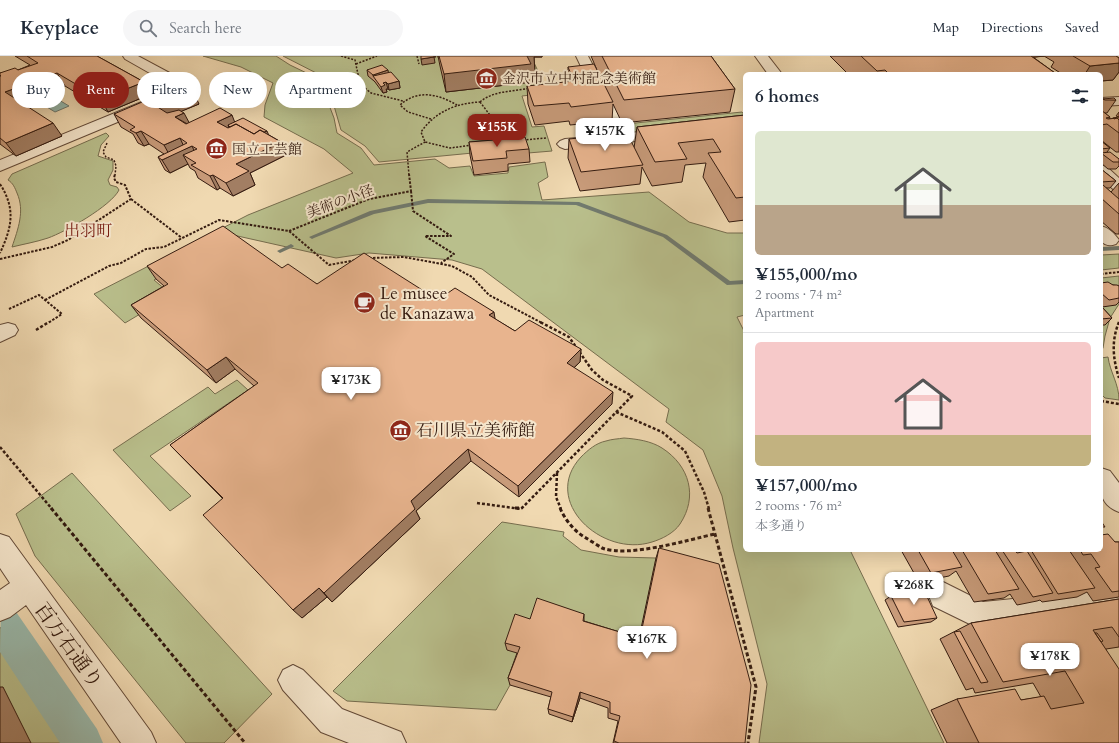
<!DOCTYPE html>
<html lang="en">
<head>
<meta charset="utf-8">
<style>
	:root { --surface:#fff; --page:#f6f6f7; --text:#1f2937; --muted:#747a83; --line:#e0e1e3; --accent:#8f2418 }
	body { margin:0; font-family:Cardo,"Noto Serif JP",serif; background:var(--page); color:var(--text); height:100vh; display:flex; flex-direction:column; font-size:15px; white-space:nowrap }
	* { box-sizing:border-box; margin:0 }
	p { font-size:13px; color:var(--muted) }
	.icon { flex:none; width:22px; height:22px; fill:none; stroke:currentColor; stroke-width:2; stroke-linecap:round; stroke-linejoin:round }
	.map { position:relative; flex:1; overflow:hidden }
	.sheet { position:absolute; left:743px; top:16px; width:360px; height:480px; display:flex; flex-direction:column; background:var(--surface); border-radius:6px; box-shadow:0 4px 16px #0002 }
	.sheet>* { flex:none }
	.top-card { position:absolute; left:12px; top:16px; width:380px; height:36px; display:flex; gap:8px }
	.price { position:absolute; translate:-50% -34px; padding:0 9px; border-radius:8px; background:#fff; color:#222; font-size:13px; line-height:26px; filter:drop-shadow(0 1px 2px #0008) }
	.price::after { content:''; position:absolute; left:50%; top:24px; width:12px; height:9px; margin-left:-6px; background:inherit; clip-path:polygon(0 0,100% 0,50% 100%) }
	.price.on { background:var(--accent); color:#fff }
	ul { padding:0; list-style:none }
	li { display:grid; align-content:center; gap:8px; height:212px; padding:0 12px }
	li+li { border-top:1px solid var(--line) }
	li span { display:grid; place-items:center; height:124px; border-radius:6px; color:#555 }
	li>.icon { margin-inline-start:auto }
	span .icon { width:72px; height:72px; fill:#fffc; stroke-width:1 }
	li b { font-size:17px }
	h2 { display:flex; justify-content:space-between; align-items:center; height:48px; padding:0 12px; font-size:17px }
	.chip { padding:0 14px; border-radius:18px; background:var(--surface); box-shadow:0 4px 16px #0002; font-size:14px; line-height:36px }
	.chip.on { background:var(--accent); color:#fff }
	header { display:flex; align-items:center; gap:24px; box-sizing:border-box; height:56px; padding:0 20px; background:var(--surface); border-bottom:1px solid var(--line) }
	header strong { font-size:19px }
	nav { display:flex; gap:22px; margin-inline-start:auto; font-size:14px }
	.search { width:280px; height:36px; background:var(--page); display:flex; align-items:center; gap:10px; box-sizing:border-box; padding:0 14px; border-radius:22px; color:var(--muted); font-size:15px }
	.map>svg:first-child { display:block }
	.green { fill:#b9bf8c; stroke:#766d4e }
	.water { fill:#9abaad; stroke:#717a6e }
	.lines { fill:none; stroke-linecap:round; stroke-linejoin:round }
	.stream { fill:#717a6e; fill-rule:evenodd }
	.canal { fill:#9abaad; fill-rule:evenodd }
	.minor-casing { stroke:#634a38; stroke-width:2 }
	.path-far3 { stroke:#341b10; stroke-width:1.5; stroke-dasharray:2 1.5; stroke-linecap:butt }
	.path-far2 { stroke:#341b10; stroke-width:2; stroke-dasharray:2.5 1.5; stroke-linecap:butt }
	.path-far1 { stroke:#341b10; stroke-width:2.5; stroke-dasharray:3 2; stroke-linecap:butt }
	.path { stroke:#341b10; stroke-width:3; stroke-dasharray:4 2.5; stroke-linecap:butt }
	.minor { fill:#f5e6cc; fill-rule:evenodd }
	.wall { fill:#c89b7a; stroke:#341b10 }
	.shaded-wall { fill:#a27e63; stroke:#341b10 }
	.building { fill:#e8b48e; stroke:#341b10 }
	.labels { text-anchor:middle; stroke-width:4; stroke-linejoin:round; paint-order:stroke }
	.far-poi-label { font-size:14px; fill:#341b10; stroke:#f5e6cc; text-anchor:start }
	.far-street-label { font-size:14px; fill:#341b10; stroke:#f5e6cc }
	.far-quarter-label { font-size:16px; fill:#7a1f14; stroke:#f5e6cc }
	.poi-label { font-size:17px; fill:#341b10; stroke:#f5e6cc; text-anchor:start }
	.near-street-label { font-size:20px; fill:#341b10; stroke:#f5e6cc }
</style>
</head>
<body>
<header>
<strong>Keyplace</strong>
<div class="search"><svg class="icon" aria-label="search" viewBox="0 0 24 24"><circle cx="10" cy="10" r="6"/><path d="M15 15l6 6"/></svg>Search here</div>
<nav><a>Map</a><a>Directions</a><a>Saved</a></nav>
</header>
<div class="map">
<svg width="1119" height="687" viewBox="0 0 1119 687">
	<rect width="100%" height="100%" fill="#f0d9b1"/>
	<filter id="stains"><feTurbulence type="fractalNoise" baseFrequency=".005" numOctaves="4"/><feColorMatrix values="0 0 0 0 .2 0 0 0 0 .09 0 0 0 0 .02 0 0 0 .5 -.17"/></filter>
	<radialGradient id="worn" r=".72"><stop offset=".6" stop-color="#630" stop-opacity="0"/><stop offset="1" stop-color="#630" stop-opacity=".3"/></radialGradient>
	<path class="green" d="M 203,0 L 276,0 L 290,9 L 319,23 L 334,62 L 337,77 L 361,92 L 374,109 L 435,103 L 449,112 L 470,110 L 474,120 L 508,117 L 509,111 L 545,106 L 548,121 L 538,127 L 542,144 L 649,136 L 689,166 L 727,177 L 745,177 L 745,259 L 737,261 L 745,277 L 745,494 L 850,494 L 944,687 L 759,687 L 767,628 L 733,492 L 722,440 L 703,394 L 666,366 L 669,353 L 482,213 L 452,204 L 369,197 L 336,202 L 233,179 L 154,224 L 172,239 L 125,267 L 94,238 L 248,159 L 353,117 L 324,93 L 264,61 L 265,49 L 273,27 L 241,11 Z
		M 283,0 L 531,0 L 548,37 L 522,40 L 532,71 L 544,70 L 552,95 L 528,97 L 525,92 L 379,106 L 365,90 L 341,74 L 326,22 Z
		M 742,56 L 745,60 L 631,78 L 626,68 Z
		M 106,77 L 109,80 L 101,89 L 98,100 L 113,105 L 113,114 L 108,124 L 110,129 L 117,131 L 119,134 C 111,150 65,176 48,182 C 36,186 24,188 12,191 C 18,173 25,155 17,137 C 15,132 13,127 8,124 L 12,118 Z
		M 1119,198 L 1119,212 L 1101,214 L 1101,199 Z
		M 1119,220 L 1119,248 L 1110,262 L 1105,280 L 1103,292 L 1101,295 L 1101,222 Z
		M 1108,301 C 1110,316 1119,328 1119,344 L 1105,342 L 1101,338 L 1101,302 Z
		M 237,324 L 248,334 L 150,400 L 191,440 L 170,455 L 113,394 L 208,331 L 215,338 Z
		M 624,382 C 637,383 651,385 662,392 C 690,410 698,441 680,468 C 674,477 662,483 652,486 C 602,502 540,445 581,401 C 588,394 596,387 606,385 C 612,383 618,383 624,382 Z
		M 72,417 L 272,638 L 224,687 L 186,687 L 35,500 L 16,458 Z
		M 502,466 L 564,476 L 563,480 L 581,494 L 619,501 L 656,502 L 638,590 L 521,598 L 510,629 L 496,654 L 347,645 L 333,635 Z
		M 0,571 L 78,687 L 0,687 Z"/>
	<path class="water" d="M 49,38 L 69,50 L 55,56 L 34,43 Z"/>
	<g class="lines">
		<path class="stream" d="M 428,143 L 579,146 L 667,179 L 730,225 L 745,224 L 745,228 L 727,229 L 663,181 L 576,149 L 428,147 L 374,158 L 314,182 L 312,183 L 309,181 L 370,155 Z
			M 291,188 L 294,190 L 293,191 L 280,197 L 277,195 Z
			M 1119,190 L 1119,194 L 1101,195 L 1101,191 Z"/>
		<path class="canal" d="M 1,548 L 14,553 L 97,673 L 103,687 L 60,687 L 0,596 Z"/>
		<defs>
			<path id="minor" d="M 123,0 L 138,0 L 192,29 L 194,32 L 192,35 L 0,115 L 0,104 L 176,32 L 125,3 Z
				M 576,0 L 588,0 L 628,77 L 666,74 L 671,75 L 673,78 L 671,81 L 565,93 L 560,91 L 557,88 L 560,85 L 565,83 L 614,79 Z
				M 755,0 L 768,0 L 782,18 L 768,18 Z
				M 1119,41 L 1119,49 L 1101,50 L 1101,42 Z
				M 1101,109 L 1107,111 L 1119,122 L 1119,135 L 1113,133 L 1101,122 Z
				M 1101,170 C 1109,172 1114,177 1119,184 L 1116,188 C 1110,190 1106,190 1101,185 Z
				M 8,267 L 15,269 L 18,274 L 15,279 L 0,286 L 0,269 Z
				M 1101,412 L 1110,415 L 1119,427 L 1119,456 C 1097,448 1101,432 1101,412 Z
				M 0,478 L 9,481 L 151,676 L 156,687 L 121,687 L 26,549 L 10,561 L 0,565 L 0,534 L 10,527 L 0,512 Z
				M 943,526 L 983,546 L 1119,532 L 1119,560 L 982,574 L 933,550 L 929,540 L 933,530 Z
				M 293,609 L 303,614 L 342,653 L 401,676 L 406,687 L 349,687 L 321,676 L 283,634 L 278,624 L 283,614 Z"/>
		</defs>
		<use href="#minor" class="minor-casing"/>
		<path class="path-far3" d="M 341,0 L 355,4 L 360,28 L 371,37 L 403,45
			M 417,0 L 419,8
			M 434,1 L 447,0
			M 356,8 L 377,0
			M 480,46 C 494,34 513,36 530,32
			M 480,46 L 493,63 L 514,82
			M 431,63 L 408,56 L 400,49 C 418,33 438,38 457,49
			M 523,84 L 546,82
			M 107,87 L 103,96 L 106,101 L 114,104 L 116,110 L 115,119
			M 472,89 L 450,92 L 425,86 L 421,76 C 435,56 456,47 480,46
			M 409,119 L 407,96 L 425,86"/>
		<path class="path-far2" d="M 0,128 C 16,153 12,171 0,197
			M 411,135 L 413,155 L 451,180 L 425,180 L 454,198 L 441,207
			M 131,143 L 182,182
			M 289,175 L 369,143 L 411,135 L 409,118
			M 369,202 L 404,201 L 452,210 L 472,221 L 489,239 L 542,267
			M 0,203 L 52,191 L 68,184 L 131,143 L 125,129 L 116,126 L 114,122 L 115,118
			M 1101,218 L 1119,216
			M 45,244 L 109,210 L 121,207 L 146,193 L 164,191 L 219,164 L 289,175 L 329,209 L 356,204
			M 9,253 L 39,239 L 62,258 L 48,267"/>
		<path class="path-far1" d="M 1119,266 C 1111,285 1113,303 1119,322
			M 36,274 L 49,266
			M 1101,345 L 1119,348
			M 616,356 L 662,376 L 685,395 L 704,436 L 709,453
			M 0,391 L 52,453
			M 557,417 L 556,441 L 561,453
			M 477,447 L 521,453 L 632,340 L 603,324 L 592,314 L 569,281 L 540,266"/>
		<path class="path" d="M 51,452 L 245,687
			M 515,452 L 522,452
			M 560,452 C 565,464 575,476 586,482 C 591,485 597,489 602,492 C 628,502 687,484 715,478
			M 708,452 L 756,631 L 748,687"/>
		<use href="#minor" class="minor"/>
	</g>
	<path class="wall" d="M 15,0 L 97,0 L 144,26 L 151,38 L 108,56 L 65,30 L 21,46 L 62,80 L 16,100 L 0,88 L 0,17 L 18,14 L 30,9 Z
		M 438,0 L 542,0 L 542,1 L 534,1 L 535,17 L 531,17 L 532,26 L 446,36 L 440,10 Z
		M 591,0 L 711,0 L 735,33 L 730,56 L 622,67 L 613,48 L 612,65 L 570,69 L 569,65 L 535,69 L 528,48 L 527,30 L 568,26 L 568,11 L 600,21 Z
		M 830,0 L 1116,0 L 1119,2 L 1119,16 L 1113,24 L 1101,25 L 1101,18 L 1062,18 L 1051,11 L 1054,6 L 1044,0 L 1033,1 L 1055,17 L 1054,18 L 848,18 Z
		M 367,14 L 388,16 L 399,25 L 400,32 L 389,34 L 388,33 L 386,33 L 387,36 L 383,37 L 375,26 L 374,25 L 368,20 Z
		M 1103,43 L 1116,44 L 1107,57 L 1104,57 L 1110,61 L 1109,63 L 1119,61 L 1116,60 L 1119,56 L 1119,96 L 1116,96 L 1101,84 L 1101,45 Z
		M 199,48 L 181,55 L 189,67 L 235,66 L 269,79 L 281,86 L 286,99 L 250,117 L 255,129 L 233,140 L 220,132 L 217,134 L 198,122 L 195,115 L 190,112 L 188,108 L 170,117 L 165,114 L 158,101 L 164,98 L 149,88 L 144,90 L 138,87 L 133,78 L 121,71 L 114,58 Z
		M 745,59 L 745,164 L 729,166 L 703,121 L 706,107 L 685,109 L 682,126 L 652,130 L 642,111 L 640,128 L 580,135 L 568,102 L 569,83 L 634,92 L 637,71 Z
		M 517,81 L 529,93 L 530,106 L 508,108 L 508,115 L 474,119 L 470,99 L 469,86 L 494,84 L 494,82 Z
		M 1101,85 L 1110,92 L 1107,96 L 1119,103 L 1119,110 L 1116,113 L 1108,113 L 1101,107 Z
		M 1101,113 L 1116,125 L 1110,132 L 1106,132 L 1111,136 L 1118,128 L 1119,127 L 1119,178 L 1116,178 L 1101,165 Z
		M 147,210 L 282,212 L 317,228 L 438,244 L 495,263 L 515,275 L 581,293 L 580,306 L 574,312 L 612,348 L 519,441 L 471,405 L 416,455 L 420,463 L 332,546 L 327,541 L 302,562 L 223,443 L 170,389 L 254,330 L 235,313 L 216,327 L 141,262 L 131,249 L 164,230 L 156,223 Z
		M 1101,227 L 1119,230 L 1119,246 L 1116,249 L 1102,251 L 1101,250 Z
		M 1101,250 L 1112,262 L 1105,269 L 1101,269 Z
		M 1115,486 L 1119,486 L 1119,541 L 1093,545 L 1087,536 L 1077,541 L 1042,546 L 1040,544 L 1037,545 L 1017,549 L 1010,538 L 1004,542 L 974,546 L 956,515 L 949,520 L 919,526 L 901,494 L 1101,494 Z
		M 659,492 L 745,687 L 613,687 L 618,665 L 608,662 L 608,652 L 580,642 L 572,666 L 549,658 L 548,653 L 551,641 L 510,629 L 508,622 L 517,597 L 507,594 L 505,587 L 530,563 L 584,558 L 584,565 L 639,582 L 656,502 Z
		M 891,540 L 937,562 L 931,566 L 898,571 L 885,544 Z
		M 1119,543 L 1119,591 L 1106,593 L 1119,687 L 947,687 L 931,654 L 957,643 L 1021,644 L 1041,641 L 1033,627 L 975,637 L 973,632 L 966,634 L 940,583 L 971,567 Z"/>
	<path class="shaded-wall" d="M 527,0 L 542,0 L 542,1 L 534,1 L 535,17 L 531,17 L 532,26 L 446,36 L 444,18 Z
		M 1029,0 L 1044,0 L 1028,2 Z
		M 434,1 L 435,7 L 422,9 L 421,3 Z
		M 1119,7 L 1119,16 L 1113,24 L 1101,25 L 1101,18 L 1085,18 L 1090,10 Z
		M 388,14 L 389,20 L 373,20 L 373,19 Z
		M 57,17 L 65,30 L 15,49 L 5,36 Z
		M 399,25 L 400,32 L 389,34 L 388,28 Z
		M 144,26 L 151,38 L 108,56 L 101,43 Z
		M 386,26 L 388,33 L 386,33 L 387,36 L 383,37 L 381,31 L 383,27 Z
		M 193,35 L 199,48 L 163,63 L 156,50 Z
		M 184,57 L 191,70 L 175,61 Z
		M 232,59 L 237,72 L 228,69 L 230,75 L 217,66 Z
		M 53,67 L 62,80 L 16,100 L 6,87 Z
		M 141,75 L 149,88 L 144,90 L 136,77 Z
		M 267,75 L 270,82 L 255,81 Z
		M 180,82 L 185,93 L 192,90 L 198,103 L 183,99 L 188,108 L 170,117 L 162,104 L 170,100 L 164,89 Z
		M 281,86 L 286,99 L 250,117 L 255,129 L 233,140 L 226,127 L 236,108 Z
		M 213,119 L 220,132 L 217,134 L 210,120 Z
		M 494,256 L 496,269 L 489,259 Z
		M 581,293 L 580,306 L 566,319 L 567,307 Z
		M 226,301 L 235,313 L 216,327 L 207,314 Z
		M 613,336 L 612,348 L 519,441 L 518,430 Z
		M 468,393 L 471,405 L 416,455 L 420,463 L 332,546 L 324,537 L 411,445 Z
		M 319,532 L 327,541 L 302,562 L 293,554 Z
		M 0,631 L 3,631 L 31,687 L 0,687 Z
		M 580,636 L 580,642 L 572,666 L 573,661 Z"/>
	<path class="building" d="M 27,0 L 97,0 L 144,26 L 101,43 L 57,17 L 5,36 L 53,67 L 6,87 L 0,82 L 0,20 L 1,20 L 0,19 L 0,17 L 15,12 L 18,14 L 38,7 Z
		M 421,0 L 434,0 L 434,1 L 421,3 Z
		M 439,0 L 527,0 L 531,8 L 444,18 Z
		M 602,0 L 711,0 L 735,33 L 624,44 Z
		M 861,0 L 1031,0 L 1055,17 L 1043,18 L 1001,18 L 1000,17 L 993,18 L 889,18 L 885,14 L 877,15 Z
		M 1073,0 L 1116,0 L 1119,2 L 1119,7 L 1090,10 Z
		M 594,8 L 613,46 L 571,51 L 569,47 L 534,50 L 527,30 L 574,25 L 568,11 Z
		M 382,9 L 388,14 L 373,19 L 367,14 Z
		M 391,16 L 399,25 L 388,28 L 386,26 L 383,27 L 385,29 L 381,31 L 373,20 Z
		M 182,29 L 193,35 L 156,50 L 167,57 L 179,54 L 184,57 L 175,61 L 186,68 L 220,52 L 232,59 L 217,66 L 228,72 L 236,68 L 254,78 L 260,74 L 281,86 L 236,108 L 249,115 L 226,127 L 213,119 L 210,120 L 191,109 L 196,107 L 183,99 L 197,93 L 192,90 L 162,104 L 158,101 L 187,87 L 180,82 L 164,89 L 141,75 L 136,77 L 130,74 L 135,71 L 114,58 Z
		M 1114,42 L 1116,44 L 1105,44 L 1103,43 Z
		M 1101,54 L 1110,61 L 1106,62 L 1108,63 L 1117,62 L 1119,64 L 1119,77 L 1107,68 L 1101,69 Z
		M 745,59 L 745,141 L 736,142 L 708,97 L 721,96 L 713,83 L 678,87 L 687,103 L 655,106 L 637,71 Z
		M 1119,61 L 1119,64 L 1117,62 L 1114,63 L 1113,62 Z
		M 243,62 L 267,75 L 264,76 L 260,74 L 254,78 L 236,68 L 230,71 L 228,69 Z
		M 627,77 L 643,109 L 581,116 L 569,83 Z
		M 516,80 L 517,81 L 525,81 L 529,93 L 506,95 L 507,102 L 473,105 L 469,86 L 494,84 L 494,82 Z
		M 1101,85 L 1110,92 L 1101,93 Z
		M 1110,96 L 1119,103 L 1119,106 L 1113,106 L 1101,97 Z
		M 1101,113 L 1116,125 L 1101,126 Z
		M 1101,129 L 1103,129 L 1119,143 L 1119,158 L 1101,142 L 1101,135 L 1102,135 L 1101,134 Z
		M 223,170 L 282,212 L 288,208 L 317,228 L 364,197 L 438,244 L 455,232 L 494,256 L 489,259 L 515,275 L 529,264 L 581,293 L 567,307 L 613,336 L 518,430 L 468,393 L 411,445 L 415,453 L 324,537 L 319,532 L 293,554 L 203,459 L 223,442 L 170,389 L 258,327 L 226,301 L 207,314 L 131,249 L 168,228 L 147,210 Z
		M 1108,226 L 1113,229 L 1117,229 L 1119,230 L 1119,242 L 1109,244 L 1101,237 L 1101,227 Z
		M 1101,250 L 1112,262 L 1101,263 Z
		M 1101,465 L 1105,471 L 1101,471 Z
		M 1108,478 L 1115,486 L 1119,486 L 1119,535 L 1112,536 L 1095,512 L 1100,511 L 1091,498 L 1083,499 L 1080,494 L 1101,494 L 1101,479 Z
		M 659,492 L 719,508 L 751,629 L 745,687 L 619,687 L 614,685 L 620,660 L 610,657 L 610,646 L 580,636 L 573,661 L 548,653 L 552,636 L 508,622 L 520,591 L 505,587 L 515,558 L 530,563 L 537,542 L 584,558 L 583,565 L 640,582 Z
		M 918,494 L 952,494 L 962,511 L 931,517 Z
		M 962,494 L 995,494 L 1019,533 L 988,538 Z
		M 1002,494 L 1014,494 L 1017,497 L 1027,495 L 1053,537 L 1033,541 Z
		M 1031,494 L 1069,494 L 1095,532 L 1058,538 Z
		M 924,534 L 937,562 L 904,566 L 891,540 Z
		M 1119,543 L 1119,581 L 1112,571 L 1093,574 L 1119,613 L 1119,687 L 979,687 L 957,643 L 1015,633 L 1021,644 L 1044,640 L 1051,653 L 1084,647 L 1065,615 L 1003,626 L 971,567 Z
		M 960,575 L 988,626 L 981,627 L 954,576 Z
		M 1095,577 L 1097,577 L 1103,585 L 1101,586 Z"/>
	<defs>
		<symbol id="museum-disc" viewBox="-11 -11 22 22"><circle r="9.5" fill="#8f2418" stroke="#f5e6cc"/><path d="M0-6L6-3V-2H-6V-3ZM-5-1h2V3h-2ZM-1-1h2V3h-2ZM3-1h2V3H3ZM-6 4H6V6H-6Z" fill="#fff"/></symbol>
		<symbol id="cafe-disc" viewBox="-11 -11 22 22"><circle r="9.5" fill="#8f2418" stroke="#f5e6cc"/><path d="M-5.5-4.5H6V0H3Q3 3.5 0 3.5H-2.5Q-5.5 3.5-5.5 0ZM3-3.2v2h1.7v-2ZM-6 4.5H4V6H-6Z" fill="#fff"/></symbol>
	</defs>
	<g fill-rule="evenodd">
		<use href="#museum-disc" x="474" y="10" width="25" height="25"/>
		<use href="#museum-disc" x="204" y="80" width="25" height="25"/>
		<use href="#cafe-disc" x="352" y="234" width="25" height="25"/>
		<use href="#museum-disc" x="388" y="362" width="25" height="25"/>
	</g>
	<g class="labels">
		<g class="far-poi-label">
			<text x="502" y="27">金沢市立中村記念美術館</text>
			<text x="232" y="98">国立工芸館</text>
		</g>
		<g class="far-street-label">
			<text transform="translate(340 145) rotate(-20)" y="5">美術の小径</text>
		</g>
		<g class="far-quarter-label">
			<text x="88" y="180">出羽町</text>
		</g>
		<g class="poi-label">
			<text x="380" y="243">Le musee<tspan x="380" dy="20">de Kanazawa</tspan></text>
			<text x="416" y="380">石川県立美術館</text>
		</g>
		<g class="near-street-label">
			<text transform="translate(69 589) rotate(54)" y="7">百万石通り</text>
		</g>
	</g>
	<rect width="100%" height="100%" filter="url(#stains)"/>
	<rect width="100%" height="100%" fill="url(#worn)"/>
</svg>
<b class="price on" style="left:497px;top:92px">¥155K</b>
<b class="price" style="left:605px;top:96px">¥157K</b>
<b class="price" style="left:351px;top:345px">¥173K</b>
<b class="price" style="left:914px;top:550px">¥268K</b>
<b class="price" style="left:647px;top:604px">¥167K</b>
<b class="price" style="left:1050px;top:621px">¥178K</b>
<div class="top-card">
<a class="chip">Buy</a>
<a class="chip on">Rent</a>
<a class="chip">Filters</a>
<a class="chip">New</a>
<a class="chip">Apartment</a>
</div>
<section class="sheet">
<h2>6 homes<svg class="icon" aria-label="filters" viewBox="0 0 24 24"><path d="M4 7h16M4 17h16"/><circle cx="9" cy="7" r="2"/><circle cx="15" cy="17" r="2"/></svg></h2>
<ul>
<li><span style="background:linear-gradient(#dfe7d0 60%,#b9a48a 0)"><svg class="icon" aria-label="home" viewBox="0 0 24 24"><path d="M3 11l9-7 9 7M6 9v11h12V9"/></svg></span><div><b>¥155,000/mo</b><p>2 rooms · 74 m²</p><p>Apartment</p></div></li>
<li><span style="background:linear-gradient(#f6c9c9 75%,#c2b280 0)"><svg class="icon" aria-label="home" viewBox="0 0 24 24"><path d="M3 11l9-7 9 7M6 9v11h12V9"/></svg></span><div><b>¥157,000/mo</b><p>2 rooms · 76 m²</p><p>本多通り</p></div></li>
</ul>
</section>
</div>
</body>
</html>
